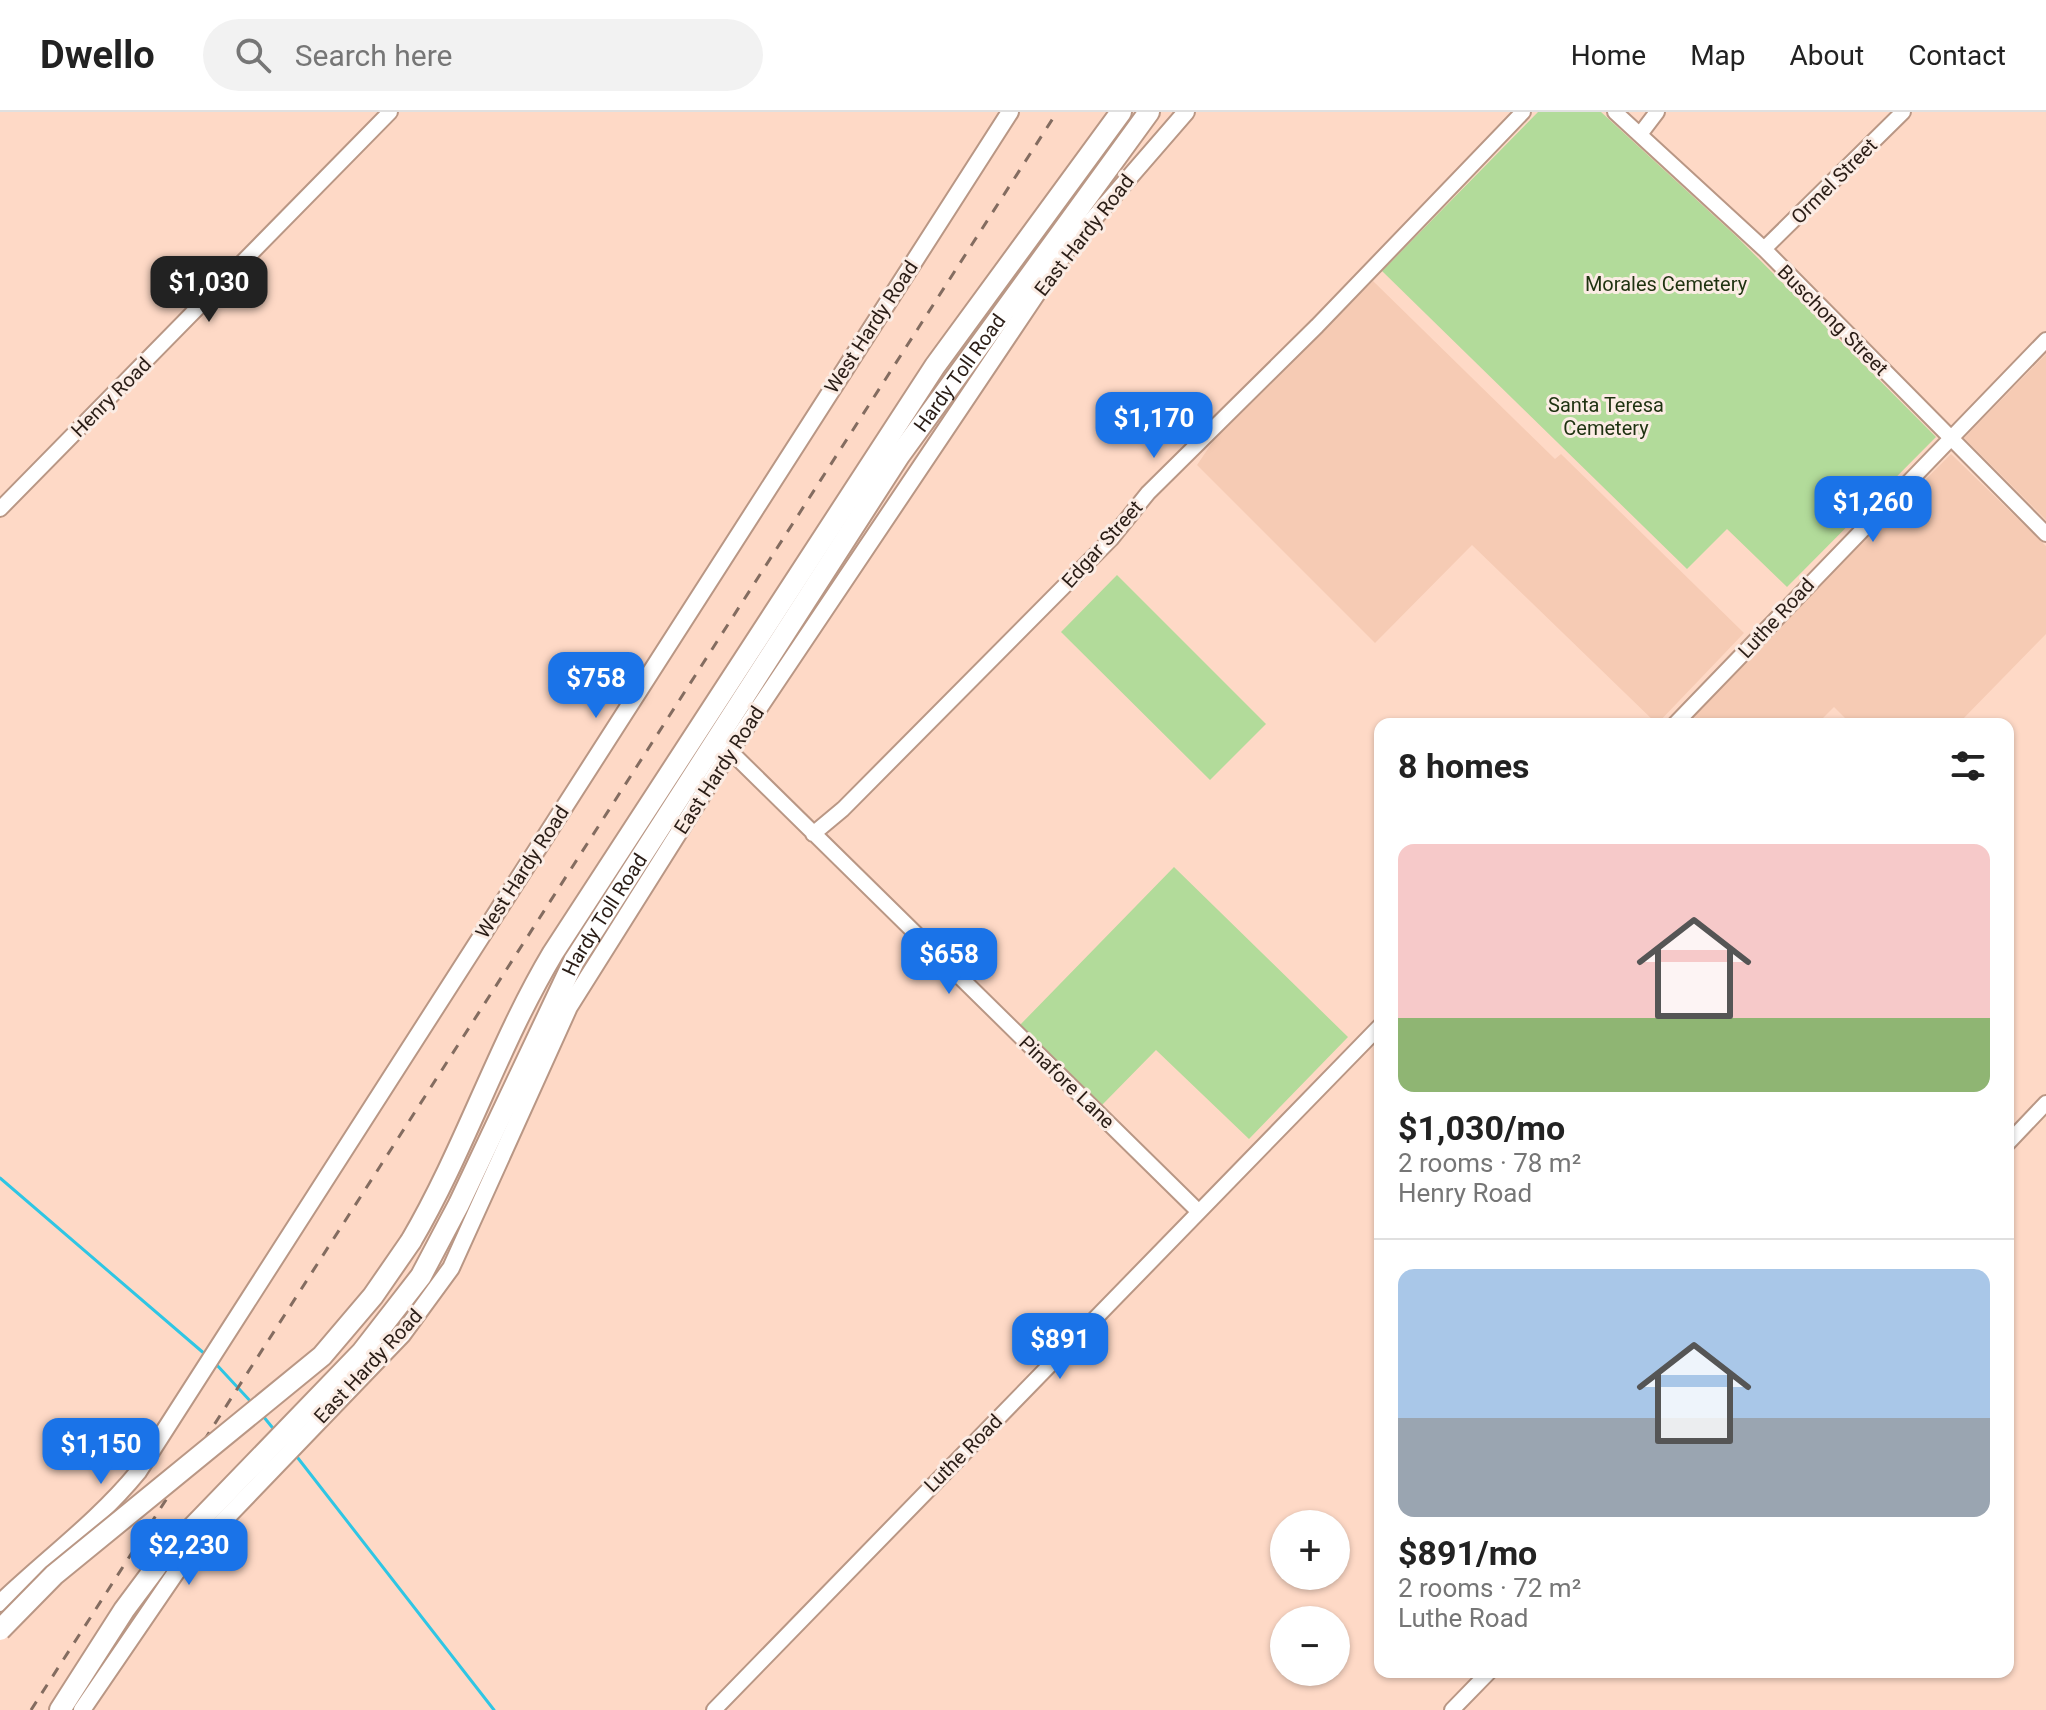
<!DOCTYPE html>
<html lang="en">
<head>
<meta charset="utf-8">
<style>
	:root { --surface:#fff; --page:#f2f2f2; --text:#222; --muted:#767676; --line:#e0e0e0; --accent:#1a73e8 }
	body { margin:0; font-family:Roboto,sans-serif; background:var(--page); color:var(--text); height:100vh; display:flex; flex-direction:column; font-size:30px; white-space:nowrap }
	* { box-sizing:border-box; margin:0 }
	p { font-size:26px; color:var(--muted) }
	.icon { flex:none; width:44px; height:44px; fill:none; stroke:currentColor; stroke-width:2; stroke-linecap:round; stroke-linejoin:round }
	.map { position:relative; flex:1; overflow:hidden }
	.details { position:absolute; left:1374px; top:606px; width:640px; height:960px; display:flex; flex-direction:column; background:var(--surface); border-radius:16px; box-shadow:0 2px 6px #0004 }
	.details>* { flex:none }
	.tools { position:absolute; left:1270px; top:1398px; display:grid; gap:16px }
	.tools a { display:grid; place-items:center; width:80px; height:80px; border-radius:50%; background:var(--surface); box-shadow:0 2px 6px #0004; font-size:40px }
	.price { position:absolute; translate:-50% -68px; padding:0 18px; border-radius:16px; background:var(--accent); color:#fff; font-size:26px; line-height:52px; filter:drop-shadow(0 2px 4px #0008) }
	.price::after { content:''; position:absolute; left:50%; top:48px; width:24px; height:18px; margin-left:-12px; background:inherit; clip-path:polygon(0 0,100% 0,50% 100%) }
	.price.selected { background:#222; color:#fff }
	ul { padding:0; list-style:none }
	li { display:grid; align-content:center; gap:16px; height:424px; padding:0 24px }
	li+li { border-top:2px solid var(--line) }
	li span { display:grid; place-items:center; height:248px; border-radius:16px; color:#555 }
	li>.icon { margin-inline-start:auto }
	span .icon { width:144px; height:144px; fill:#fffc; stroke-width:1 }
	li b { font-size:34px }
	h2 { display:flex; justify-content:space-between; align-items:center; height:96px; padding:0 24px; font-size:34px }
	header { display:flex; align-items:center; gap:48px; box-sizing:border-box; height:112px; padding:0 40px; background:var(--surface); border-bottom:2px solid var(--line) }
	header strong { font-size:38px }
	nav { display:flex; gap:44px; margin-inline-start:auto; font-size:28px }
	.search { width:560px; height:72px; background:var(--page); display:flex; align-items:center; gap:20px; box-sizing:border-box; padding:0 28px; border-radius:44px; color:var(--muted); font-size:30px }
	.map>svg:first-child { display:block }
	.built { fill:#f6cbb4 }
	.green { fill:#b2db9a }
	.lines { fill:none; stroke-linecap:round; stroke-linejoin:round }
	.stream { stroke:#2fc6e4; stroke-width:3 }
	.minor-casing { stroke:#b99785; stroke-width:18 }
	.major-casing { stroke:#b99785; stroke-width:20 }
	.highway-casing { stroke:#b99785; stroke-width:24 }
	.minor { stroke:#fff; stroke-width:14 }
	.major { stroke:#fff; stroke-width:16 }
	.highway { stroke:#fff; stroke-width:20 }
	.rail { stroke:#836c60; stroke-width:3; stroke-dasharray:10 10; stroke-linecap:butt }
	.highway-bridge-casing { stroke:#b99785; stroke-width:24; stroke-linecap:butt }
	.highway-bridge { stroke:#fff; stroke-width:20 }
	.labels { text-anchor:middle; stroke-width:6; stroke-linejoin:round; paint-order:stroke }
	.street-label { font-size:20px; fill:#2a1d16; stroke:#fbece4 }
	.park-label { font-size:20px; fill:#1e3210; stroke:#fbece4 }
</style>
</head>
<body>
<header>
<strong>Dwello</strong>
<div class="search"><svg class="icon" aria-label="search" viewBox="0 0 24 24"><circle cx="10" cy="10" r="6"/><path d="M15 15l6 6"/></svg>Search here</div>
<nav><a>Home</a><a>Map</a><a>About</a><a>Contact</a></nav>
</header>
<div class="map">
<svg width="2046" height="1598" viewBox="0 0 2046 1598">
	<rect width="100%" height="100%" fill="#fed9c6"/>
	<path class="built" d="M 1373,169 L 1555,347 L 1561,342 L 1744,521 L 1657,612 L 1472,433 L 1375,531 L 1197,353 L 1216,325 Z
		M 2046,242 L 2046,408 L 1964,326 Z
		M 1951,342 L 2046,434 L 2046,522 L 1958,612 L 1851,612 L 1834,595 L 1817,612 L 1681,612 Z"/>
	<path class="green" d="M 1538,0 L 1601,0 L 1736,124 L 1936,325 L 1787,475 L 1727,417 L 1687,457 L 1382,159 Z
		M 1117,463 L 1266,612 L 1210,668 L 1061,520 Z
		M 1174,755 L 1348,925 L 1249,1027 L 1156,938 L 1102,993 L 1020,913 Z"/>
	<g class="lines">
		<path class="stream" d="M 0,1066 L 206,1243
			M 215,1251 L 253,1292
			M 263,1304 L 276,1320
			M 294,1341 L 494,1598"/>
		<defs>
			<path id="minor" d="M 1615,0 L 1764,137 L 2046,422
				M 1641,21 L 1657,0
				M 1764,137 L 1903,0
				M 0,397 L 390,0
				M 1675,612 L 2046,228
				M 730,639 L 1198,1099
				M 813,722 L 843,697 L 1111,427 L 1148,381 L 1317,214 L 1523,0
				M 2008,1031 L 2046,991
				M 714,1598 L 1380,914
				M 1452,1598 L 1489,1560"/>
			<path id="major" d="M 0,1491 C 46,1447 97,1410 138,1360 L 1010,0
				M 82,1598 L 181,1453 L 402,1223 L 451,1156 L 569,895 L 730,639 L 1046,168 L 1069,135 L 1186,0"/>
			<g id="highway">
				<path d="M 411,1129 C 465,1037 498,933 553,841 L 935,254 L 1121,0"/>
				<path id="s1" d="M 60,1598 L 124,1498 L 162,1447 L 362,1240 L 421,1164 L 459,1092 L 574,849 L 899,344 L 1149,0"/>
			</g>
		</defs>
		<use href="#minor" class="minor-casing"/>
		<use href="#major" class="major-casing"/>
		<use href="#highway" class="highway-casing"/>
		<use href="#minor" class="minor"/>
		<use href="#major" class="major"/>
		<use href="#highway" class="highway"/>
		<path class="rail" d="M 31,1598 L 1057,0"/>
		<defs>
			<path id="highway-bridge" d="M 0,1518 L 54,1463 L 322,1244 L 373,1184 L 411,1129"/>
		</defs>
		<use href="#highway-bridge" class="highway-bridge-casing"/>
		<use href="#highway-bridge" class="highway-bridge"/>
	</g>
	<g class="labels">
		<g class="street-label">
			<text transform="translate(1834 69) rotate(-45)" y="7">Ormel Street</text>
			<text transform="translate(1084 123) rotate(-52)" y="7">East Hardy Road</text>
			<text transform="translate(1833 208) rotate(45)" y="7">Buschong Street</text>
			<text transform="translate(871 215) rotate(-57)" y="7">West Hardy Road</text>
			<text dy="7" stroke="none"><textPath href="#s1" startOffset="1620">Hardy Toll Road</textPath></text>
			<text transform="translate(111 285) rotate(-45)" y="7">Henry Road</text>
			<text transform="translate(1102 432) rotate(-48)" y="7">Edgar Street</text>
			<text transform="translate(1776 506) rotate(-47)" y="7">Luthe Road</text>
			<text transform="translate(719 658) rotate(-57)" y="7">East Hardy Road</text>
			<text transform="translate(522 760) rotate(-57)" y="7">West Hardy Road</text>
			<text dy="7" stroke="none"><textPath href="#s1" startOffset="972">Hardy Toll Road</textPath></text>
			<text transform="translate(1067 970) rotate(44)" y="7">Pinafore Lane</text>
			<text transform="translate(368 1254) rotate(-47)" y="7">East Hardy Road</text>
			<text transform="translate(963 1341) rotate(-45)" y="7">Luthe Road</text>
		</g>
		<g class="park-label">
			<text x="1666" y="179">Morales Cemetery</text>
			<text x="1606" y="300">Santa Teresa<tspan x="1606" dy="23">Cemetery</tspan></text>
		</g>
	</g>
</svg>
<div class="tools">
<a>+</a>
<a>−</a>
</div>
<b class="price selected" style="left:209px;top:212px">$1,030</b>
<b class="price" style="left:1154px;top:348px">$1,170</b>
<b class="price" style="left:1873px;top:432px">$1,260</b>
<b class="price" style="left:596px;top:608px">$758</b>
<b class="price" style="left:949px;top:884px">$658</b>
<b class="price" style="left:1060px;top:1269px">$891</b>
<b class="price" style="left:101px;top:1374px">$1,150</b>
<b class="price" style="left:189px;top:1475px">$2,230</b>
<section class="details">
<h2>8 homes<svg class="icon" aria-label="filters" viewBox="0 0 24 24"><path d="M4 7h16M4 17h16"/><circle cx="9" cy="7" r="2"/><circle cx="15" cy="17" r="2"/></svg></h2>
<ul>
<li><span style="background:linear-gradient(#f6c9c9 70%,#8fb573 0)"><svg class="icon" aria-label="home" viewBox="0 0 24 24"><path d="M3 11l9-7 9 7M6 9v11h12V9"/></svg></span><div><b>$1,030/mo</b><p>2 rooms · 78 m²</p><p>Henry Road</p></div></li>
<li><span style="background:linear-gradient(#a9c7e8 60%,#9aa5b1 0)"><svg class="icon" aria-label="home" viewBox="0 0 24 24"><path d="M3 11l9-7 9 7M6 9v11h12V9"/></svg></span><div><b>$891/mo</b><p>2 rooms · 72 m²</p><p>Luthe Road</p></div></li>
</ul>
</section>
</div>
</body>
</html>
